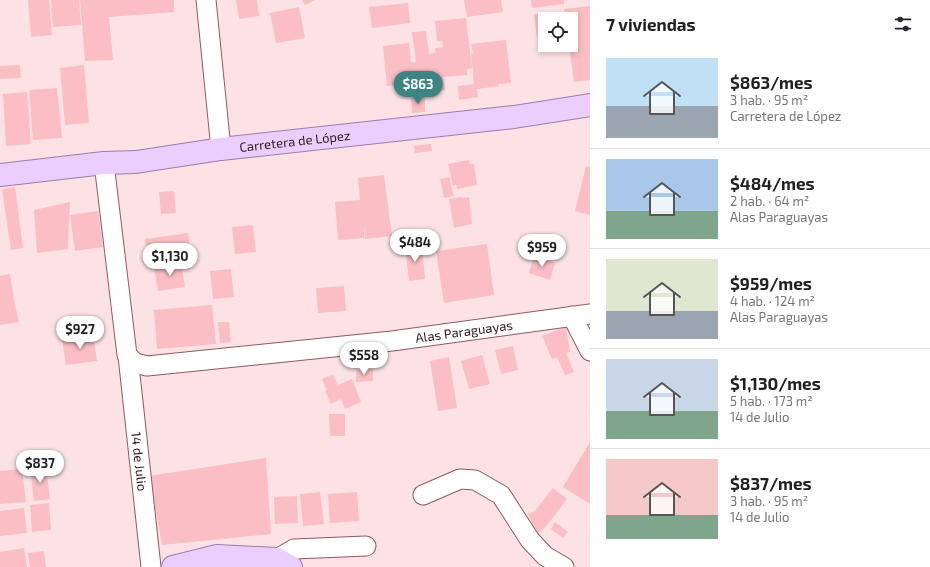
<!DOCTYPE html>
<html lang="es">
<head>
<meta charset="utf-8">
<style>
	:root { --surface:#fff; --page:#f2f2f2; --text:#202124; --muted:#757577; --line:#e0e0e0; --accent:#3d8583 }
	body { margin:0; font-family:"Exo 2",sans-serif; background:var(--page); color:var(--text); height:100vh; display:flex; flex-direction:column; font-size:15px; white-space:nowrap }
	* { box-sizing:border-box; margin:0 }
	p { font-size:13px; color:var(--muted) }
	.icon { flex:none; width:22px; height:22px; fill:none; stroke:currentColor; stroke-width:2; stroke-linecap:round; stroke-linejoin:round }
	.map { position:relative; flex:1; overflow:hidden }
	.side { display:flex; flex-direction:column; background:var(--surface); width:340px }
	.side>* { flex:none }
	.tools { position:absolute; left:538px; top:12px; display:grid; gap:8px }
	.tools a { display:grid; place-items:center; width:40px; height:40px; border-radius:0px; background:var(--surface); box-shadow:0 2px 6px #0003; font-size:20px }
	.price { position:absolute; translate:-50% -34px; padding:0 9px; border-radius:14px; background:#fff; color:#222; font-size:13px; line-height:26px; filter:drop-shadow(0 1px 2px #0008) }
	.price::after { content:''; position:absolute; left:50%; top:24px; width:12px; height:9px; margin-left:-6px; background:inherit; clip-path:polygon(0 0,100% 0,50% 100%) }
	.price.active { background:var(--accent); color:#fff }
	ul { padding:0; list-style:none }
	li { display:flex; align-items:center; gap:12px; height:100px; padding:0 16px }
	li+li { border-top:1px solid var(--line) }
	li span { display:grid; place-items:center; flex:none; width:112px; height:80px; border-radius:0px; color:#555 }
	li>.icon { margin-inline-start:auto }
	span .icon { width:48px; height:48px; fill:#fffc; stroke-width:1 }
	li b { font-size:17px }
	h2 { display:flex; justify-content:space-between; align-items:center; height:48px; padding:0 16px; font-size:17px }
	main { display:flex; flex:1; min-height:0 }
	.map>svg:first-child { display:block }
	.building { fill:#fabec4 }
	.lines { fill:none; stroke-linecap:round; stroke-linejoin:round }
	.minor-casing { stroke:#8f5960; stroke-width:21 }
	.major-casing { stroke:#a07aad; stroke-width:24 }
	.minor { stroke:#fff; stroke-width:19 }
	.major { stroke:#ebcefd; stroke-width:22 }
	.labels { text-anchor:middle; stroke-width:3; stroke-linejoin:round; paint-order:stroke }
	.street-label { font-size:13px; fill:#2e181b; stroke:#fce2e4 }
</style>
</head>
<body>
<main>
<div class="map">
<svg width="590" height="567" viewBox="0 0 590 567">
	<rect width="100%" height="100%" fill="#fce2e4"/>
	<path class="building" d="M 28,0 L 49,0 L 52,35 L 31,37 Z
		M 51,0 L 79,0 L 81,25 L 53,27 Z
		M 80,0 L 174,0 L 174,12 L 109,17 L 113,60 L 85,61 Z
		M 236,0 L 257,0 L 259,16 L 239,19 Z
		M 302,0 L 315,0 L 305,5 Z
		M 464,0 L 501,0 L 503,12 L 467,17 Z
		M 531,0 L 564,0 L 564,4 L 532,8 Z
		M 408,3 L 410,23 L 372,28 L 369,7 Z
		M 590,6 L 590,80 L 574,82 L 569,45 L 571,45 L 571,19 L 566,19 L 564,9 Z
		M 299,7 L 305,38 L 276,43 L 270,13 Z
		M 549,12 L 549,19 L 545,19 L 545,36 L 537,37 L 534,14 Z
		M 466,18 L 472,68 L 467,69 L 467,75 L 443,77 L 445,90 L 420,93 L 418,78 L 413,78 L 414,83 L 387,86 L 383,46 L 409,43 L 411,62 L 416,62 L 412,32 L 426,31 L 429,54 L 435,53 L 435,48 L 443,47 L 442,41 L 437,41 L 435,21 Z
		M 506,40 L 511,83 L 499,84 L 499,86 L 477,89 L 478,97 L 459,100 L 458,86 L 474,84 L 471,53 L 473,53 L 471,44 Z
		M 20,65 L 21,78 L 0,79 L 0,66 Z
		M 84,65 L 89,123 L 65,125 L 60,68 Z
		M 57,88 L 62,138 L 33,140 L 29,90 Z
		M 27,92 L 31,144 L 6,146 L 3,94 Z
		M 425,97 L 425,112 L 412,113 L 411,98 Z
		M 431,144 L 432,151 L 415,153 L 414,146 Z
		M 469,160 L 470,164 L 474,164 L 477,185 L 457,189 L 456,185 L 453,186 L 448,164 Z
		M 586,166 L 590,167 L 590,215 L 575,211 Z
		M 384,175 L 392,236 L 365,239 L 364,225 L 364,238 L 338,240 L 335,202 L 360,200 L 358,178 Z
		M 449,177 L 454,196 L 444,198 L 440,179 Z
		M 15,187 L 23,248 L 11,250 L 2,189 Z
		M 174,191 L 176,213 L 161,214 L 159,192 Z
		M 462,197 L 462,198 L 469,197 L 472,224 L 454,228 L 449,199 Z
		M 70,202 L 68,249 L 37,253 L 34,210 Z
		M 98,211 L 103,247 L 75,251 L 70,215 Z
		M 253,225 L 256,252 L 235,254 L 232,227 Z
		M 188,233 L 191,259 L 148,265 L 145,239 Z
		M 487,244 L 494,295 L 444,303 L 436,251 Z
		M 422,245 L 425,279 L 409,281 L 405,247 Z
		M 534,256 L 555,263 L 550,280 L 529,273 Z
		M 181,263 L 185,287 L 158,291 L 154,268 Z
		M 231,269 L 234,297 L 213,299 L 210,271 Z
		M 10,274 L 15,305 L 19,322 L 0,325 L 0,276 Z
		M 344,286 L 346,311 L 318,313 L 316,288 Z
		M 212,305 L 216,344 L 157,349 L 154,310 Z
		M 218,322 L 229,322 L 231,342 L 220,343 Z
		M 566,327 L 570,352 L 566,353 L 574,372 L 565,375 L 557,357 L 552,359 L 542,336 Z
		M 93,335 L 97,361 L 66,365 L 62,339 Z
		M 513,346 L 518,370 L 501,374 L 495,350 Z
		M 482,355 L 490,384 L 469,389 L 461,361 Z
		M 449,357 L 457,408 L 438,411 L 430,361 Z
		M 373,369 L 373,381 L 356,382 L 356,370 Z
		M 333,375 L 338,385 L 352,379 L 361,402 L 345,409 L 341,399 L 331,404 L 325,391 L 327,390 L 322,379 Z
		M 329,414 L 345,414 L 345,436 L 330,436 Z
		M 590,442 L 590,504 L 563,487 Z
		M 266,458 L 271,534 L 162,545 L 149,476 Z
		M 46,466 L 50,499 L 34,501 L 30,468 Z
		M 22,469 L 26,502 L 0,504 L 0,471 Z
		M 553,488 L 567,499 L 548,524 L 537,535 L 528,514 L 535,511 Z
		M 320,492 L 324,524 L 303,526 L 300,494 Z
		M 357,492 L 359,521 L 330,523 L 328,494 Z
		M 297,496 L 298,523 L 275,524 L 274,497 Z
		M 49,503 L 51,530 L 32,532 L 30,505 Z
		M 24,508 L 27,533 L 0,536 L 0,511 Z
		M 555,522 L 568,532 L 563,538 L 551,529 Z
		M 24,548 L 27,567 L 0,567 L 0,552 Z
		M 44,551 L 46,567 L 30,567 L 28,553 Z"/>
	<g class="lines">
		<defs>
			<g id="minor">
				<path d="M 206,0 L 221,149"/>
				<path id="s1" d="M 104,163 L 127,355 L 135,363 L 147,366 L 392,341 L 590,314"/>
				<path d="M 572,316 L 590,351"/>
				<path id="s2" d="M 128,356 L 151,567"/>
				<path d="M 423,495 L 460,479 L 475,480 L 501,495 L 530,540 L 545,556 L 564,567"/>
				<path d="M 277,559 L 294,549 L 366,546"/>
			</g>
			<g id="major">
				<path id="s3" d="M 0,175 L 104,163 L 136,162 L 221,149 L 514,117 L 590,105"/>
				<path d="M 173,567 L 217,556 L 277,559 L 291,567"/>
			</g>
		</defs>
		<use href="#minor" class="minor-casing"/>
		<use href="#major" class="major-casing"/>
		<use href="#minor" class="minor"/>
		<use href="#major" class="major"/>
	</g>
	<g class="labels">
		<g class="street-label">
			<text dy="5" stroke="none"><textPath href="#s3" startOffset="297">Carretera de López</textPath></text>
			<text dy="5" stroke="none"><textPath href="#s1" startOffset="536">Alas Paraguayas</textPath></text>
			<text dy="5" stroke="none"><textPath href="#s2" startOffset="106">14 de Julio</textPath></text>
		</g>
	</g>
</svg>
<div class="tools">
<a><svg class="icon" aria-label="locate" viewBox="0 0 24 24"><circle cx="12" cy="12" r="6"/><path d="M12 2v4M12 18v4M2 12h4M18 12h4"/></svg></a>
</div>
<b class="price active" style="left:418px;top:105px">$863</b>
<b class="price" style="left:415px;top:263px">$484</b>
<b class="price" style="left:542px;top:268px">$959</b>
<b class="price" style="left:170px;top:277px">$1,130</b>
<b class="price" style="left:80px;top:350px">$927</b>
<b class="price" style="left:364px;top:376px">$558</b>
<b class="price" style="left:40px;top:484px">$837</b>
</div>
<section class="side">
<h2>7 viviendas<svg class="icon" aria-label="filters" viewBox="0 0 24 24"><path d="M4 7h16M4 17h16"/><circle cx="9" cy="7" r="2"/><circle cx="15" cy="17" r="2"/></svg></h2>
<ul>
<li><span style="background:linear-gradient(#bfe0f5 60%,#9aa5b1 0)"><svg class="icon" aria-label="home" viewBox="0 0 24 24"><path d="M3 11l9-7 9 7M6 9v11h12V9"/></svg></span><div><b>$863/mes</b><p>3 hab. · 95 m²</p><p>Carretera de López</p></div></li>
<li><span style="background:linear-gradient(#a9c7e8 65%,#7fa58c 0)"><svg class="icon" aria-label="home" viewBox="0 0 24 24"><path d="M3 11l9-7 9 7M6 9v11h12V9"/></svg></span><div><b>$484/mes</b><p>2 hab. · 64 m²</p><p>Alas Paraguayas</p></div></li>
<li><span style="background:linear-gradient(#dfe7d0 65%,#9aa5b1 0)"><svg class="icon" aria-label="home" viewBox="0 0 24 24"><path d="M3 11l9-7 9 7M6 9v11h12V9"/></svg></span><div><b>$959/mes</b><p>4 hab. · 124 m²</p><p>Alas Paraguayas</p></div></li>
<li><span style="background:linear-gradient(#c9d6e8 65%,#7fa58c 0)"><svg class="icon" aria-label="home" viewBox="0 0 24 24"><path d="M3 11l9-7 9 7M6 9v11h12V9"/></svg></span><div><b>$1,130/mes</b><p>5 hab. · 173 m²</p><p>14 de Julio</p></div></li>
<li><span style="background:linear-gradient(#f6c9c9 70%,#7fa58c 0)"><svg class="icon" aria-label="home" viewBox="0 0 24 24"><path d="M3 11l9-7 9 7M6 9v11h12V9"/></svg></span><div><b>$837/mes</b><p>3 hab. · 95 m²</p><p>14 de Julio</p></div></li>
</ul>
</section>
</main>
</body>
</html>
